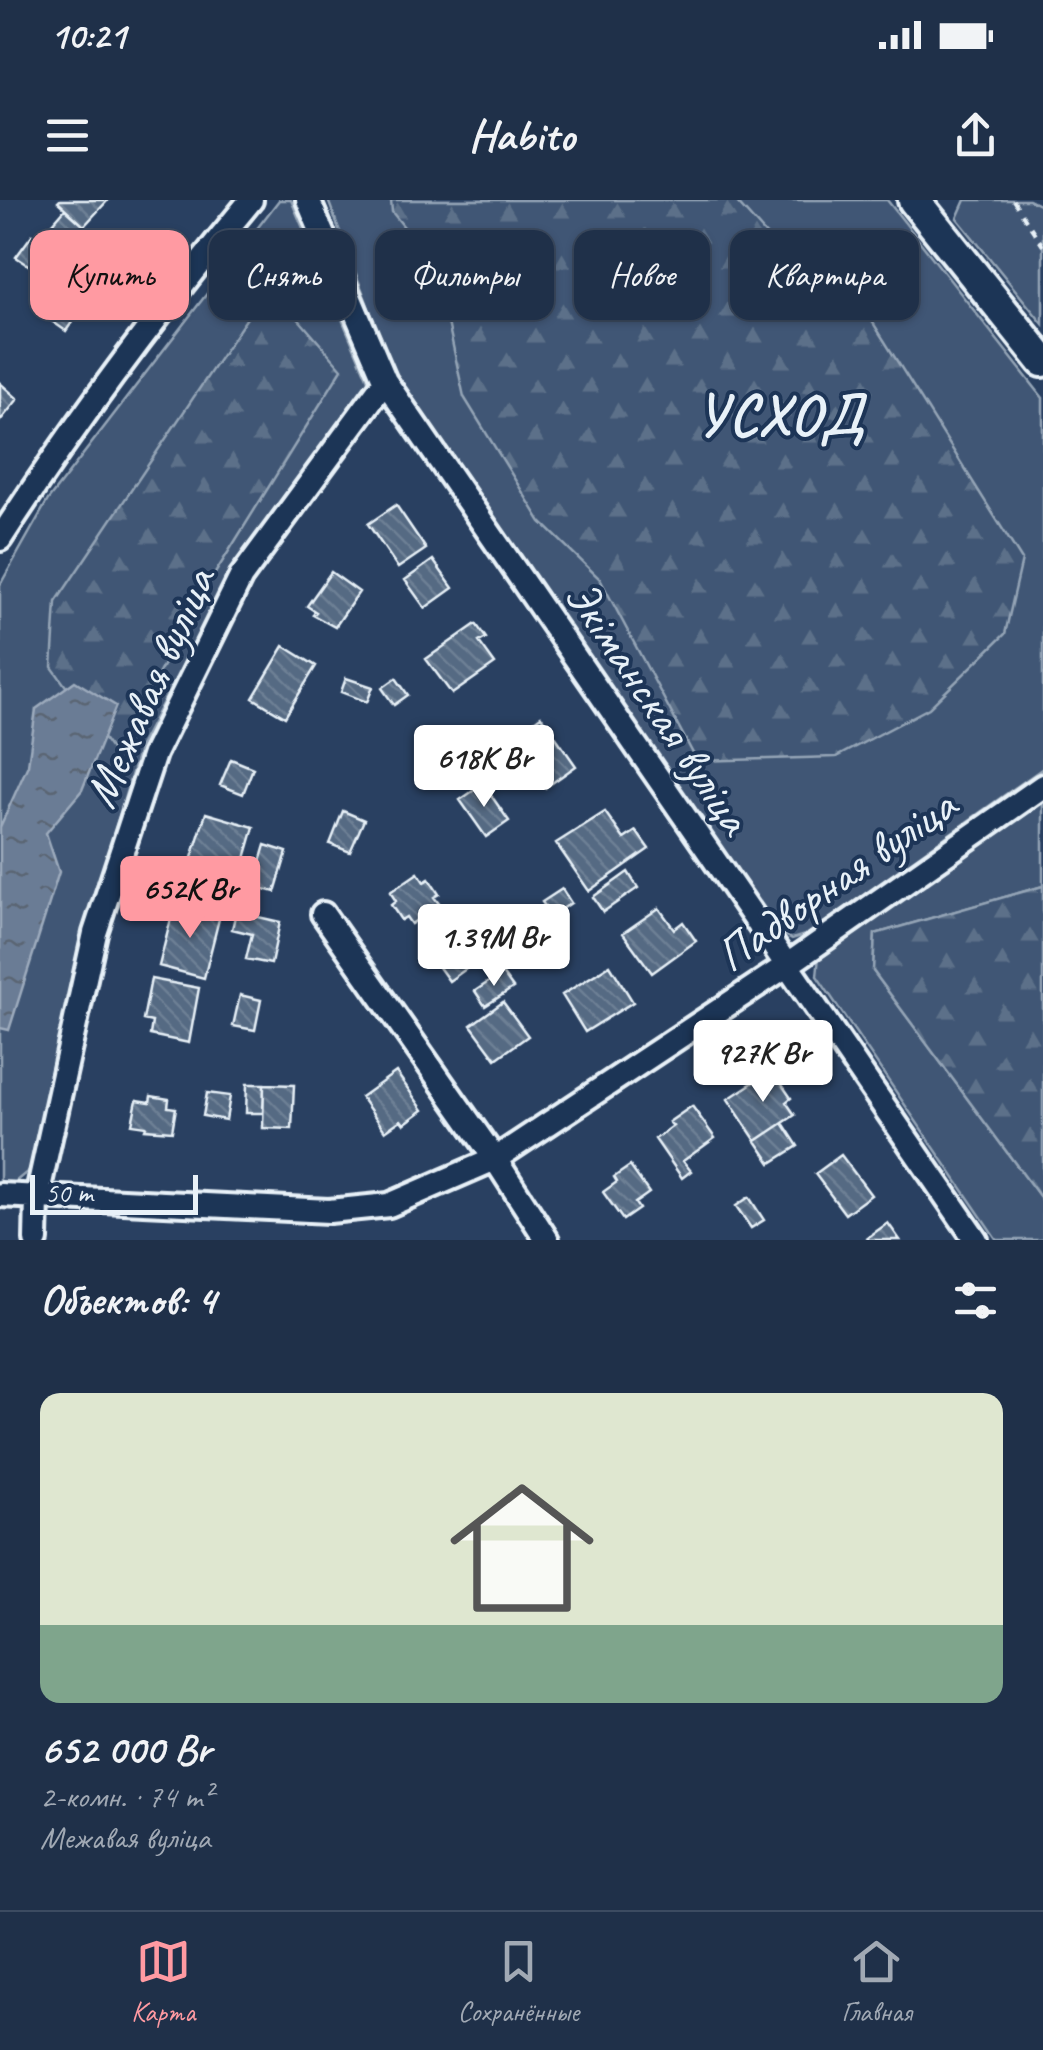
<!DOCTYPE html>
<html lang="ru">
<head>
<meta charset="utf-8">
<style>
	:root { --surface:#1f3049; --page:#273850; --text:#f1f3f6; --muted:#a1a9b4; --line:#3c4b61; --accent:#ff9aa2 }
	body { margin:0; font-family:Caveat,sans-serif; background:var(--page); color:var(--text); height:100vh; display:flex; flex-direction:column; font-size:38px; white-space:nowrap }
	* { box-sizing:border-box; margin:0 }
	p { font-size:32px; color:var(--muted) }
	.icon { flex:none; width:55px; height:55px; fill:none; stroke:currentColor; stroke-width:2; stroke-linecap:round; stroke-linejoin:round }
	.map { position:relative; height:1040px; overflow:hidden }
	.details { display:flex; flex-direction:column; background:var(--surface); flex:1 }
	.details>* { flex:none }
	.banner { position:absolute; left:30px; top:30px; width:985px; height:90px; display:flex; gap:20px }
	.scale { position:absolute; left:30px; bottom:25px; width:168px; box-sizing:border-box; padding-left:10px; border:5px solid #e8f1f8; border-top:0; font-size:28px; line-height:35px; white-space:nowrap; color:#e8f1f8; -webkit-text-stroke:8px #1d3557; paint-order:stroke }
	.price { position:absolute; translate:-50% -85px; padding:0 22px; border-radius:10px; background:#fff; color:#222; font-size:32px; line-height:65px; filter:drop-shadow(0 2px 5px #0008) }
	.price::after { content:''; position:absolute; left:50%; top:60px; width:30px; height:22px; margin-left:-15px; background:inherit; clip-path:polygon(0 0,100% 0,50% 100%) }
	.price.current { background:var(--accent); color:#111 }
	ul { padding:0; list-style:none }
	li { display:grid; align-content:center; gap:20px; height:530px; padding:0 40px }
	li span { display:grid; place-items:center; height:310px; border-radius:20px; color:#555 }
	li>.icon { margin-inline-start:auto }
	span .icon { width:180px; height:180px; fill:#fffc; stroke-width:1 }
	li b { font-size:42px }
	h2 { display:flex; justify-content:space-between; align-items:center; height:120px; padding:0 40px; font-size:42px }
	.pill { padding:0 35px; border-radius:20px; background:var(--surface); box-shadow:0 2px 8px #0004,0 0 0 2px var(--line); font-size:35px; line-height:90px }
	.pill.current { background:var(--accent); color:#111 }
	.status { display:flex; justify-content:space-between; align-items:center; height:70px; padding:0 50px; background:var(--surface); direction:ltr }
	.status svg { height:28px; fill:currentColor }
	header { display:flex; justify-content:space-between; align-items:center; height:130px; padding:0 40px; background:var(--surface); font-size:45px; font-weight:700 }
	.dock { display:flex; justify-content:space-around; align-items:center; height:140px; border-top:2px solid var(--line); background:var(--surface); font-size:28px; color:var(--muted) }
	.dock a { display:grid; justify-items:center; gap:5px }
	.dock .current { color:var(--accent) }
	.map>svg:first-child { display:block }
	.grass { fill:#415774; stroke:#94a4b6; stroke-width:2.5 }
	.forest { fill:url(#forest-firs); stroke:#94a4b6; stroke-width:2.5 }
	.water { fill:url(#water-ripples); stroke:#9dabbd; stroke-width:2.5 }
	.building { fill:url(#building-back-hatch); stroke:#e8f1f8; stroke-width:2.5 }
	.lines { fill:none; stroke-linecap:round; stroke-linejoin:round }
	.minor-casing { stroke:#e8f1f8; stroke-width:30 }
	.major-casing { stroke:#e8f1f8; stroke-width:38 }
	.path { stroke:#e8f1f8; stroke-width:4; stroke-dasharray:8 8; stroke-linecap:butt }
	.minor { stroke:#1d3557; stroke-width:22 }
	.major { stroke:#1d3557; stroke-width:30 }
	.labels { text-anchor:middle; stroke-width:8; stroke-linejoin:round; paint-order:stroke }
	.street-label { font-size:48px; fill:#e8f1f8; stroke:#1d3557 }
	.district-label { font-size:58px; font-weight:bold; letter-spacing:2.5px; fill:#e8f1f8; stroke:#1d3557 }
</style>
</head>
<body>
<div class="status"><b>10:21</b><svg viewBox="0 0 49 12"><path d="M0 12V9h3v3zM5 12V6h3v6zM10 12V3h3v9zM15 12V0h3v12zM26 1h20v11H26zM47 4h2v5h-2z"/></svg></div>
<header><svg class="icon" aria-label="menu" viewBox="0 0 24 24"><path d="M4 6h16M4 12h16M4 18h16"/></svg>Habito<svg class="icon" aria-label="share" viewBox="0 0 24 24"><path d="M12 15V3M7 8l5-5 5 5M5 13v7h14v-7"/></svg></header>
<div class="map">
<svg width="1043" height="1040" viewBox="0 0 1043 1040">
	<defs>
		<pattern id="forest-firs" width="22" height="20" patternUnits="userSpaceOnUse" patternTransform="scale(2.5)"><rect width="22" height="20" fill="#415774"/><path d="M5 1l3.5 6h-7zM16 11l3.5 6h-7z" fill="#5c7089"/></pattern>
		<pattern id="water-ripples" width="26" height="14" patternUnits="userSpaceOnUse" patternTransform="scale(2.5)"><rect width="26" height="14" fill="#6b7c95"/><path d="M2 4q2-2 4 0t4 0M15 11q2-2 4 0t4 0" fill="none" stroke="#5a6573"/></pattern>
		<pattern id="building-back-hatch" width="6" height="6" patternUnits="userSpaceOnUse" patternTransform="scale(2.5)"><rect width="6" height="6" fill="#556a83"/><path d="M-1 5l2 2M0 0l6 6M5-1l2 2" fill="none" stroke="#6d8095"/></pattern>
	</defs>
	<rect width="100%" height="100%" fill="#294061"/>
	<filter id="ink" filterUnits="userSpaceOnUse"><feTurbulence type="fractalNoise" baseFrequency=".01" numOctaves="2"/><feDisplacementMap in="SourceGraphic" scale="20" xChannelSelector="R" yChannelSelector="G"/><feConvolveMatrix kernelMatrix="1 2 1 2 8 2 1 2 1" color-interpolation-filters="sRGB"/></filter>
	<g filter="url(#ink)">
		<path class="grass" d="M 279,0 L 291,0 L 369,182 L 232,371 L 140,546 L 84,733 L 33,967 L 15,982 L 0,982 L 0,385 L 48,300 Z
			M 328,0 L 887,0 L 1043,198 L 1043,568 L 808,734 L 792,739 L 777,731 L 394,174 Z
			M 965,0 L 1029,0 L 1043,7 L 1043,124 L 957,18 Z
			M 1043,602 L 1043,686 L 875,734 L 873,771 L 1043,1001 L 1043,1040 L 997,1040 L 817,776 L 819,756 Z"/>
		<path class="forest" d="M 391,0 L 735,0 L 786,57 L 855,94 L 1022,360 L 1005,434 L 929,508 L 836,557 L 697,561 L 600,379 L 541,322 L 464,197 L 436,67 L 392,12 Z
			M 269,85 L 342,169 L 196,404 L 115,555 L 52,467 L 56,402 Z
			M 1043,686 L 1043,1001 L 873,771 L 875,734 Z"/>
		<path class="water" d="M 75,481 L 116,506 L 82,590 L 46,633 L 59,672 L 9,830 L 0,828 L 0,627 L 28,565 L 36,509 Z"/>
		<path class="building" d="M 60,0 L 108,0 L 84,26 L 58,2 Z
			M 65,9 L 84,26 L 65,47 L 47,30 Z
			M 32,35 L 54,50 L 39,72 L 16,57 Z
			M 59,79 L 88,99 L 66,131 L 37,111 Z
			M 0,183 L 18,199 L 0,221 Z
			M 396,305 L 426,349 L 398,368 L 368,324 Z
			M 433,360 L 453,388 L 425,408 L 405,380 Z
			M 331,372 L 359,392 L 335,427 L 313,415 L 316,412 L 307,406 Z
			M 476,424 L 486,438 L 479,442 L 495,464 L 452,494 L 426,459 Z
			M 284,446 L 316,466 L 285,517 L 253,498 Z
			M 346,478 L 373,487 L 367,502 L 341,492 Z
			M 396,478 L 408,495 L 394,505 L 382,488 Z
			M 541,516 L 576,566 L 545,588 L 540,580 L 532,586 L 511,555 L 518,550 L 510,538 Z
			M 231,559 L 253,568 L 243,594 L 220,585 Z
			M 483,584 L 509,621 L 486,637 L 460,600 Z
			M 343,611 L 364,620 L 350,652 L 330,644 Z
			M 605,612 L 624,639 L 636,631 L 649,649 L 589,691 L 556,643 Z
			M 206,613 L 254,627 L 240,676 L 191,661 Z
			M 265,645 L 287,652 L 275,692 L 253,686 Z
			M 628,672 L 638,688 L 603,712 L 593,697 Z
			M 418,673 L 424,682 L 429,679 L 439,694 L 434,697 L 440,705 L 411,724 L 406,717 L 401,720 L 391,705 L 396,701 L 390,692 Z
			M 562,689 L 571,703 L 552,716 L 542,702 Z
			M 175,703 L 220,715 L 204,778 L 159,766 Z
			M 659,708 L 674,729 L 683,722 L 696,741 L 652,773 L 623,733 Z
			M 236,712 L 280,722 L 271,764 L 246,759 L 252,734 L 232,729 Z
			M 476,718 L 497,747 L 449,781 L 428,752 Z
			M 610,765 L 633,802 L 585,832 L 562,795 Z
			M 502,773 L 513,788 L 485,806 L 475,791 Z
			M 151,779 L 199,788 L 189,843 L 150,835 L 152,822 L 143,820 Z
			M 240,795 L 261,800 L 255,830 L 233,826 Z
			M 503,802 L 528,836 L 496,859 L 471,825 Z
			M 772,870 L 791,898 L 786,902 L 795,915 L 756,941 L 728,899 Z
			M 396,872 L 423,910 L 404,924 L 401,920 L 385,931 L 361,897 Z
			M 247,884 L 264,884 L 263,913 L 246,913 Z
			M 264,884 L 294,885 L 292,929 L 263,928 Z
			M 207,893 L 230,896 L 226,920 L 203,916 Z
			M 151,896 L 169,899 L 168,907 L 176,908 L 172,931 L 145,929 L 146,926 L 132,924 L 137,900 L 150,902 Z
			M 692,906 L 715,938 L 683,961 L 691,971 L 682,978 L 655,939 L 673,926 L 669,922 Z
			M 783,923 L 798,946 L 771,963 L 756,941 Z
			M 841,955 L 871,995 L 845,1014 L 815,974 Z
			M 630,966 L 649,993 L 635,1003 L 639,1009 L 623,1020 L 603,992 L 617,982 L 614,977 Z
			M 749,997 L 764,1020 L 751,1028 L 736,1006 Z
			M 888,1023 L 900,1040 L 869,1040 L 867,1038 Z"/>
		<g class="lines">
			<defs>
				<path id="minor" d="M 308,0 L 385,181 L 976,1040
					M 0,339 C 76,221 161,108 251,0
					M 323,714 L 495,959 L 547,1040
					M 0,995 L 329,1011 L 389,1005 L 495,959 L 786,766 L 1043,586
					M 36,1040 L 37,997 L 95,733 L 154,554 L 241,377 L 385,181"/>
				<path id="major" d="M 914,0 L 1043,161"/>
			</defs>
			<use href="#minor" class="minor-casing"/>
			<use href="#major" class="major-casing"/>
			<path class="path" d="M 1013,0 L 1043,46"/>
			<use href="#minor" class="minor"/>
			<use href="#major" class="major"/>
		</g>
	</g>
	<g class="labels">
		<g class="street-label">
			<text transform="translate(148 487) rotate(-66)" y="17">Межавая вуліца</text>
			<text transform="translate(659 506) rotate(56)" y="17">Экіманская вуліца</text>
			<text transform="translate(835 679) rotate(-35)" y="17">Падворная вуліца</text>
		</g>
		<g class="district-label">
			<text x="780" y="234">УСХОД</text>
		</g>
	</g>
</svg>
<div class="scale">50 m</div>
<b class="price" style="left:484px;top:610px">618K Br</b>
<b class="price current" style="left:190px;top:741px">652K Br</b>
<b class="price" style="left:494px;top:789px">1.39M Br</b>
<b class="price" style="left:763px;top:905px">927K Br</b>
<div class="banner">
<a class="pill current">Купить</a>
<a class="pill">Снять</a>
<a class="pill">Фильтры</a>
<a class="pill">Новое</a>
<a class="pill">Квартира</a>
</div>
</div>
<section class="details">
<h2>Объектов: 4<svg class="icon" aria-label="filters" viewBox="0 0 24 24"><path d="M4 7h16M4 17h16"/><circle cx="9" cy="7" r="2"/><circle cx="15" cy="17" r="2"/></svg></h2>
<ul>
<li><span style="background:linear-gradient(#dfe7d0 75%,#7fa58c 0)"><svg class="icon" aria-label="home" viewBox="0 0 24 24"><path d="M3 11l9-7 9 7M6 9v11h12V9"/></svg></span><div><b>652 000 Br</b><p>2-комн. · 74 m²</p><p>Межавая вуліца</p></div></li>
</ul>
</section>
<nav class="dock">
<a class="current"><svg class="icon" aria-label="map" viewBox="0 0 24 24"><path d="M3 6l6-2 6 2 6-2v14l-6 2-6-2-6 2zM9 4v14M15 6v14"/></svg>Карта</a>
<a><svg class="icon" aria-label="saved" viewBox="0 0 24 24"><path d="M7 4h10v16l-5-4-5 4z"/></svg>Сохранённые</a>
<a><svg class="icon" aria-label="home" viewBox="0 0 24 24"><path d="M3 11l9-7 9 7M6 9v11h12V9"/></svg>Главная</a>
</nav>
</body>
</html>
